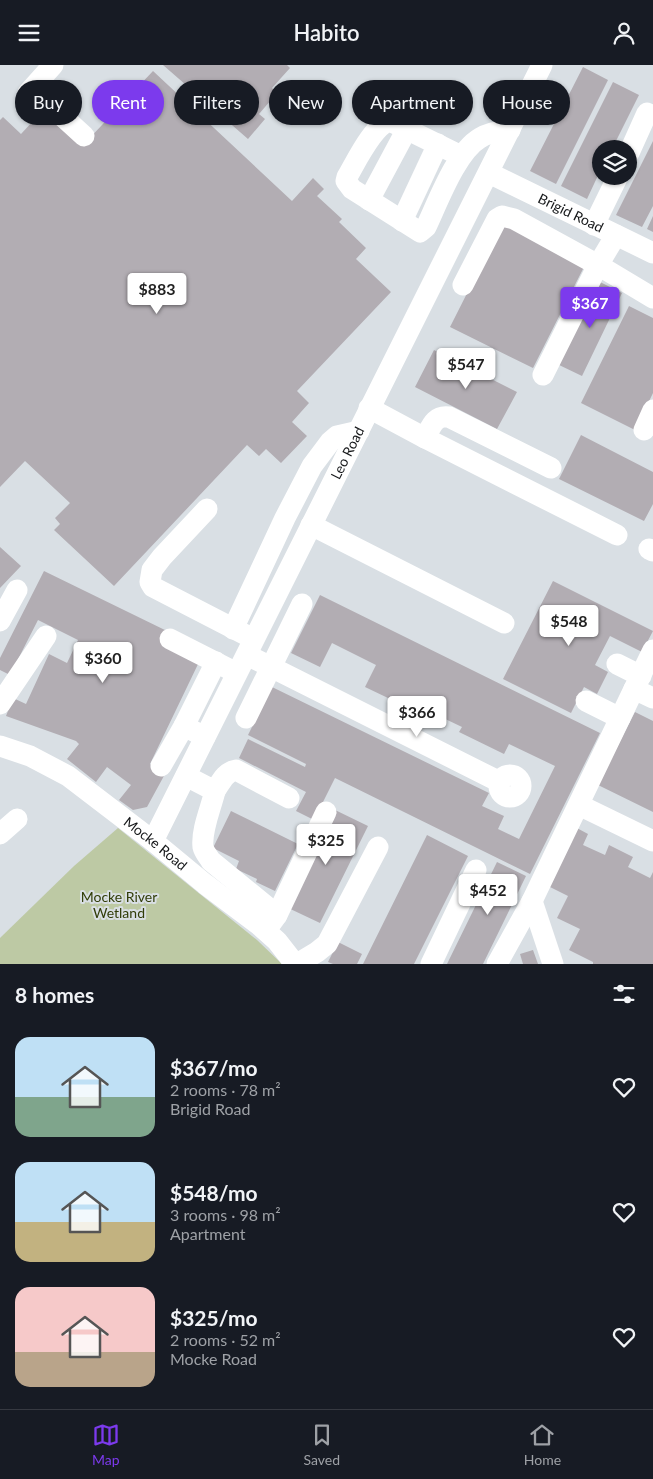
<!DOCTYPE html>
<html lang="en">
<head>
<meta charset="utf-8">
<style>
	:root { --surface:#171b24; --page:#20242c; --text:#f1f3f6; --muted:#9ea1a6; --line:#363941; --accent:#7c3aed }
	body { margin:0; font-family:Lato,sans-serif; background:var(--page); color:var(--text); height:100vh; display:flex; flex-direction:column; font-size:19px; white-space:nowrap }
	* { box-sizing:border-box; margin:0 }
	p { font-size:16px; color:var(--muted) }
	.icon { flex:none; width:28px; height:28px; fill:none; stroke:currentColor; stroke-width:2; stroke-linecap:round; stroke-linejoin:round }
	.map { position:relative; height:899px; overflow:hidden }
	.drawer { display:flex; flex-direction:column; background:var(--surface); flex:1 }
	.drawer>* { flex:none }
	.guide { position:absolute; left:15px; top:15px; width:624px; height:45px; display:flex; gap:10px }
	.fabs { position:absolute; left:592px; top:75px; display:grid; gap:10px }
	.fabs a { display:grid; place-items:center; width:45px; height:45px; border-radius:50%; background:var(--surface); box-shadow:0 1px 4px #0004; font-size:25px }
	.price { position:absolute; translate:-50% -42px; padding:0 11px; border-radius:5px; background:#fff; color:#222; font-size:16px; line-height:32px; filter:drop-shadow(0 1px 2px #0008) }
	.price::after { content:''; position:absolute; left:50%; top:30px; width:15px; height:11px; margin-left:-8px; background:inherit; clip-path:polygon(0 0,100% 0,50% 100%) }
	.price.selected { background:var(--accent); color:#fff }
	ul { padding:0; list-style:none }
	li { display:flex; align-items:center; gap:15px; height:125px; padding:0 15px }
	li span { display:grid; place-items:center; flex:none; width:140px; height:100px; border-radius:15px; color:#555 }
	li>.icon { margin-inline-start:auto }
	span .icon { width:60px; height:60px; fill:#fffc; stroke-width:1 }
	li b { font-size:21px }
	h2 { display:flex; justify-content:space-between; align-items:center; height:60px; padding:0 15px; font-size:21px }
	.pill { padding:0 18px; border-radius:22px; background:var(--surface); box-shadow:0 1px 4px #0004; font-size:18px; line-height:45px }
	.pill.selected { background:var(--accent); color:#fff }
	header { display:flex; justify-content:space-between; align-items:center; height:65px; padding:0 15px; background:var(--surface); font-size:22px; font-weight:600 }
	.tabs { display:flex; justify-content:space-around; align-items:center; height:70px; border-top:1px solid var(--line); background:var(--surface); font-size:14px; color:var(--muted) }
	.tabs a { display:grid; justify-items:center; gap:2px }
	.tabs .selected { color:var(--accent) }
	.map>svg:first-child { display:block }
	.green { fill:#bdc9a4 }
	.building { fill:#b2adb3 }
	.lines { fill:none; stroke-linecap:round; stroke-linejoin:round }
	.minor { stroke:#fff; stroke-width:21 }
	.labels { text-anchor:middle; stroke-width:4; stroke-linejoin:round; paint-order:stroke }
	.street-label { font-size:14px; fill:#151719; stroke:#d9dfe4 }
	.park-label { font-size:14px; fill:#313d08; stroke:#d9dfe4 }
</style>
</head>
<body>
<header><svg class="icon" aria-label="menu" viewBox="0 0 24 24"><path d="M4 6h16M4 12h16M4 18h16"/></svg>Habito<svg class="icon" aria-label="person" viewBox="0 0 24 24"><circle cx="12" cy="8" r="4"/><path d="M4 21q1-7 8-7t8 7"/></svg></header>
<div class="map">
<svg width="653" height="899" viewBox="0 0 653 899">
	<rect width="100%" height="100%" fill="#d9dfe4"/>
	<path class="green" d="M 118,763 L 257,875 L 282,899 L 0,899 L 0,873 L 74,801 Z"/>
	<path class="building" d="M 163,0 L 287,0 L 290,3 L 272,23 L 277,28 L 259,49 L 265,54 L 248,74 Z
		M 583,2 L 608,15 L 556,119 L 530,106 Z
		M 153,6 L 292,136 L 313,113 L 324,124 L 317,131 L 342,154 L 339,157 L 366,183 L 356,194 L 391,227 L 297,326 L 309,338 L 292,357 L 307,371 L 281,398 L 266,384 L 259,391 L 247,380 L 114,521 L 54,465 L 60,459 L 55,453 L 70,438 L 25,396 L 0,422 L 0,55 L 3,52 L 21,69 L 46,42 L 85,78 Z
		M 613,17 L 639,30 L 612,84 L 601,84 L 601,104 L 587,134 L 561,121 Z
		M 653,76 L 653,141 L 642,162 L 616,150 Z
		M 653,151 L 653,167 L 647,164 Z
		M 502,159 L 585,200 L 533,303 L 450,262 Z
		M 598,216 L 622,228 L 582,311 L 557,299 Z
		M 629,241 L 653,253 L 653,328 L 635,365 L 581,338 Z
		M 434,285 L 517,327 L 497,364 L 415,322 Z
		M 581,370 L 653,407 L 653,439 L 644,456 L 559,414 Z
		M 0,482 L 21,501 L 0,523 Z
		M 44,506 L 169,567 L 200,595 L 150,699 L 165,709 L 147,742 L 133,745 L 119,735 L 131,720 L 107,702 L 96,717 L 67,694 L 79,679 L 76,676 L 6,651 L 13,633 L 26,639 L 49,589 L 67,598 L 78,575 L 38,555 L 10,610 L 0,605 L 0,593 Z
		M 553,516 L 653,566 L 642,587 L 610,571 L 595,600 L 608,607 L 597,629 L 584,622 L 571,648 L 503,614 Z
		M 320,530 L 600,668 L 530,809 L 335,713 L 314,755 L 296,746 L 306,727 L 239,693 L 248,674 L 305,702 L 306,699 L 248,670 L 272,622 L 489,728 L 482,741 L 504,751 L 498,764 L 519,774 L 555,701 L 509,679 L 504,689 L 459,667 L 462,662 L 414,639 L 411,644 L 365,622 L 376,600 L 332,578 L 320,602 L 291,588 Z
		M 635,647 L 653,656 L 653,747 L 598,720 Z
		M 333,744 L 368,761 L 320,858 L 284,841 Z
		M 231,746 L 298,779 L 275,826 L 256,817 L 257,814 L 236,804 L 239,796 L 213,783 Z
		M 575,762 L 588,769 L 583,780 L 605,790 L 609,780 L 633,792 L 628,802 L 650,813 L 653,807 L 653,899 L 593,899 L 593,897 L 569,885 L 580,864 L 557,853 L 568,831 L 546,820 Z
		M 427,770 L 468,791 L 414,899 L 363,899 Z
		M 497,797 L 526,811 L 483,899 L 447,899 Z
		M 338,877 L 362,889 L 357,899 L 333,899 L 328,897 Z
		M 533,885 L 538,899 L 523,899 L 520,889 Z"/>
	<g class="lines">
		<g class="minor">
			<path d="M 53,0 L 28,28 L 27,36 L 30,40 L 35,42 L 45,38 L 50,40 L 84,71"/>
			<path d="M 629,88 L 647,48"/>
			<path d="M 461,91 L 390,56 C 373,60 356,97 347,112 L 346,116 L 352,124 L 420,167 L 426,162 C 438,137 456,87 480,73 C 489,67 499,67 510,65"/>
			<path id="s1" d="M 489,108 L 653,188"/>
			<path d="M 369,135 L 407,64"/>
			<path d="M 402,156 L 438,79"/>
			<path d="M 594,160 L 618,111"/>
			<path d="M 463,220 L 497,154 L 502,151 L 514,154 L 598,200 L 653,233"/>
			<path d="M 543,310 L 598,200 L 616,170"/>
			<path d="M 369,343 L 425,373 L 617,470"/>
			<path d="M 644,365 L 653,345"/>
			<path d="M 425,373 C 431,362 434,350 449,352 L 551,403"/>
			<path d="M 207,444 L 162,492 L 152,505 L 150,517 L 153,522 L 246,570"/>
			<path d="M 311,460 L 504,558"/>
			<path d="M 649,484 L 653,486"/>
			<path d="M 0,556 L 17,525"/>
			<path d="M 233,564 L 285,453 L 312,401 L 330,377 L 337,371 L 359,366"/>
			<path d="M 170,574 L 229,604"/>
			<path d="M 247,590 L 500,717"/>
			<path d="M 617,599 L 641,611"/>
			<path d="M 634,624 L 653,585"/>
			<path d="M 586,636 L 620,653"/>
			<path d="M 0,639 L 46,571"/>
			<path d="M 246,653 L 302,539"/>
			<path d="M 205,672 L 184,661 L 216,597"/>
			<path id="s2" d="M 0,681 L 30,691 L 68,711 L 153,776 L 205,819 L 258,859 L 277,876 L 295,899"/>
			<path d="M 161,701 L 184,661"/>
			<circle cx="510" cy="721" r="11"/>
			<path d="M 186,711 L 215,726 C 211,743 201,765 203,782 C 204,787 208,791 211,796 L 277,850"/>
			<path d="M 215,726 C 221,717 225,707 236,705 L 289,733"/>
			<path d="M 579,740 L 653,776"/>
			<path d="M 0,769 L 17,754"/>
			<path id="s3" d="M 153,776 L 542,0"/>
			<path d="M 532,836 L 553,899"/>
			<path d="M 269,861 L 277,850 L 326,747"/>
			<path d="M 297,899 L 317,887 L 327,879 L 378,782"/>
			<path d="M 431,899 L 476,805"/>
			<path d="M 497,899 L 532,836 L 634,624 L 653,633"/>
		</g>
	</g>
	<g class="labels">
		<g class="street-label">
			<text dy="5" stroke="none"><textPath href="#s1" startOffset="91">Brigid Road</textPath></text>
			<text dy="5" stroke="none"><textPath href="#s3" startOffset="434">Leo Road</textPath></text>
			<text dy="5" stroke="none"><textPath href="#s2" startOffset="185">Mocke Road</textPath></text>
		</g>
		<g class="park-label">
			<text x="119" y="837">Mocke River<tspan x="119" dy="16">Wetland</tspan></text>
		</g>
	</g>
</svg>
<div class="fabs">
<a><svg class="icon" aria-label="layers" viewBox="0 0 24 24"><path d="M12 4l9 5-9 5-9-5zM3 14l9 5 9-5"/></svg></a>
</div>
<b class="price" style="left:157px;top:250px">$883</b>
<b class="price selected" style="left:590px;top:264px">$367</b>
<b class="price" style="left:466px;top:325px">$547</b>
<b class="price" style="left:569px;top:582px">$548</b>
<b class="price" style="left:103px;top:619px">$360</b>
<b class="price" style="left:417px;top:673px">$366</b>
<b class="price" style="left:326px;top:801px">$325</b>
<b class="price" style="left:488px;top:851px">$452</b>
<div class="guide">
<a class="pill">Buy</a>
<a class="pill selected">Rent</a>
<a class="pill">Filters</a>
<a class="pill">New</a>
<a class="pill">Apartment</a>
<a class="pill">House</a>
</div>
</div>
<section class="drawer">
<h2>8 homes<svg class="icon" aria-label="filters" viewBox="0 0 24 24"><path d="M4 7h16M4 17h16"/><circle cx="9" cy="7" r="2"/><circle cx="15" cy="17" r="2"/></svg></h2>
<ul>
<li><span style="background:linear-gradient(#bfe0f5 60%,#7fa58c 0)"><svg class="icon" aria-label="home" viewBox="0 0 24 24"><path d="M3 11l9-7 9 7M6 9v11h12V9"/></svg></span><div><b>$367/mo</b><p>2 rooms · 78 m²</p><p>Brigid Road</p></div><svg class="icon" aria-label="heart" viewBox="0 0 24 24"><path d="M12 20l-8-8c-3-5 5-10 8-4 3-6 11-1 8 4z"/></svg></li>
<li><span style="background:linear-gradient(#bfe0f5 60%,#c2b280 0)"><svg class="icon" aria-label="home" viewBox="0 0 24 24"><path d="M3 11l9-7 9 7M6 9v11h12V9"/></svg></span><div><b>$548/mo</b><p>3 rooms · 98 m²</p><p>Apartment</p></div><svg class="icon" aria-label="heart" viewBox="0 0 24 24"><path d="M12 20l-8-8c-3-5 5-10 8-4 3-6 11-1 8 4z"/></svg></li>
<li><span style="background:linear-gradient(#f6c9c9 65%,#b9a48a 0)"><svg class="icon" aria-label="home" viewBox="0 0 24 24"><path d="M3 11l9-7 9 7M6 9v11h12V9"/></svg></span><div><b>$325/mo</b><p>2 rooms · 52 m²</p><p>Mocke Road</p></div><svg class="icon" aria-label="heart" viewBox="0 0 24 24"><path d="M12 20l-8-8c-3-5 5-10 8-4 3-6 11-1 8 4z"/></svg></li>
</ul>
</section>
<nav class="tabs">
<a class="selected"><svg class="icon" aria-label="map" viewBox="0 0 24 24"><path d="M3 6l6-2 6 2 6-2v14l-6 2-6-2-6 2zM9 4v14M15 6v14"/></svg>Map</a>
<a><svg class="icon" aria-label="saved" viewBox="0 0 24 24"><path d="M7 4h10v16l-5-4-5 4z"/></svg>Saved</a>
<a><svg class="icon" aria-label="home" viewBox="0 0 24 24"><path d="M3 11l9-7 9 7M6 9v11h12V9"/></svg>Home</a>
</nav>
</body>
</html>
